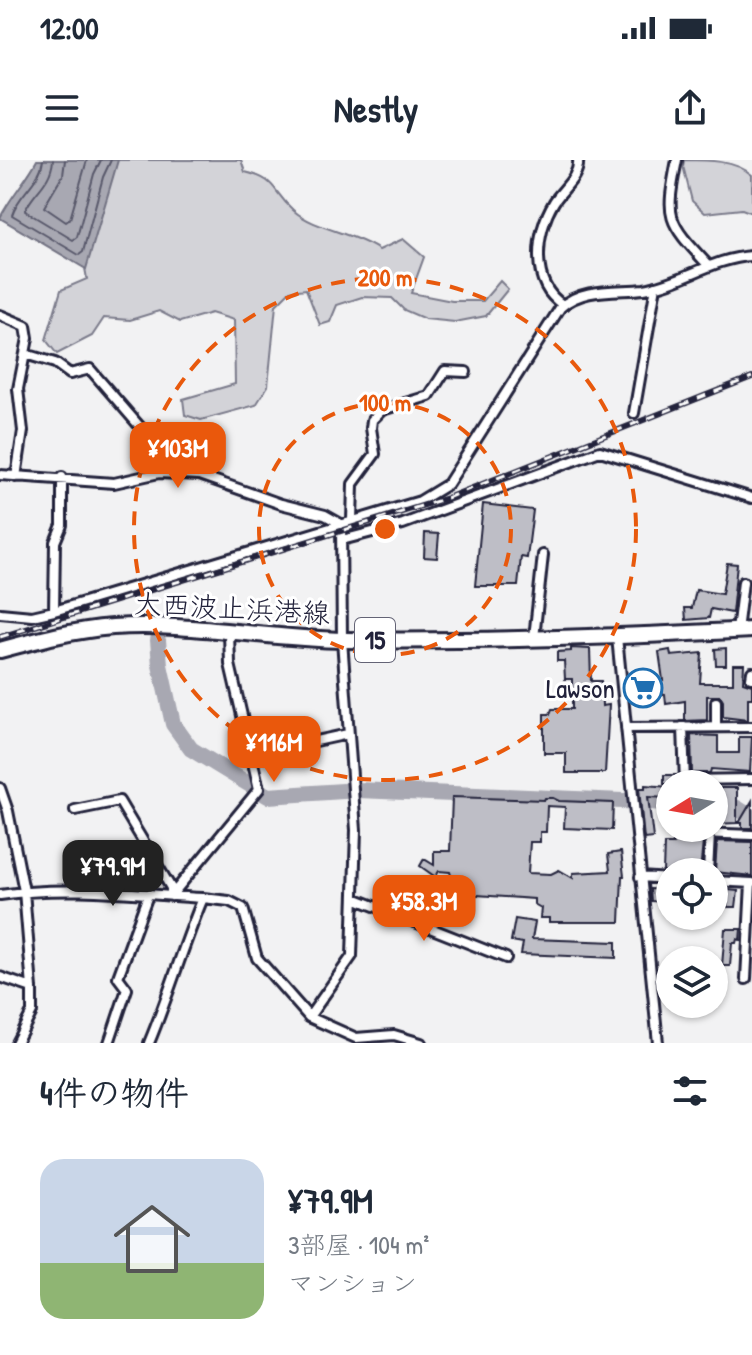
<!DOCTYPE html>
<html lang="ja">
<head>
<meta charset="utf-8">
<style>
	:root { --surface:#fff; --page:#f2f2f3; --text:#1f2937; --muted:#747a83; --accent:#ea580c }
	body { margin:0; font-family:"Patrick Hand","Klee One",sans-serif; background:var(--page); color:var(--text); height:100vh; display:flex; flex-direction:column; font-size:30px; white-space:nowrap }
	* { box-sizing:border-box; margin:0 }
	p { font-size:26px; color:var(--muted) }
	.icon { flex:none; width:44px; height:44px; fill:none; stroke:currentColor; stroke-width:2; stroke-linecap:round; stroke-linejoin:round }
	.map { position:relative; height:883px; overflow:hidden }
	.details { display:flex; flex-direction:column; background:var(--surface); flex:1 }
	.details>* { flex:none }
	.needle { width:52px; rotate:259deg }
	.controls { position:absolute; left:656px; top:610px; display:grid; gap:16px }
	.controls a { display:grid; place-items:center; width:72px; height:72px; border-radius:50%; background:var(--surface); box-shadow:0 2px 6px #0004; font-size:40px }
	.price { position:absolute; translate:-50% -68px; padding:0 18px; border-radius:16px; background:var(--accent); color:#fff; font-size:26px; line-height:52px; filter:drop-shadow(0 2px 4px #0008) }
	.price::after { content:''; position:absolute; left:50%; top:48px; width:24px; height:18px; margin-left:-12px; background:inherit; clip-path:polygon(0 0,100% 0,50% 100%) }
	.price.on { background:#222; color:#fff }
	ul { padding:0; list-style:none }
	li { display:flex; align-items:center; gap:24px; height:200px; padding:0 40px }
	li span { display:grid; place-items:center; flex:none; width:224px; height:160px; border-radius:24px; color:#555 }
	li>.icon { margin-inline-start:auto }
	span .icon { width:96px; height:96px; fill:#fffc; stroke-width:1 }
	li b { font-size:34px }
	h2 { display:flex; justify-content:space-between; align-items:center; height:96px; padding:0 40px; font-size:34px }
	.status { display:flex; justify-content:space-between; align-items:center; height:56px; padding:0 40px; background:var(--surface); direction:ltr }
	.status svg { height:22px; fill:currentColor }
	header { display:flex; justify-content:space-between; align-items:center; height:104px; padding:0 40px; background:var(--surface); font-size:36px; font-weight:700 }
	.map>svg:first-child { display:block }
	.green { fill:#d3d3d8; stroke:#7a7a8a; stroke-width:2 }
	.water { fill:#a8a8b2; stroke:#727282; stroke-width:2 }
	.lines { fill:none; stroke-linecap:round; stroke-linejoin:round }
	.shore { stroke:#58586b; stroke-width:2 }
	.river { stroke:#a8a8b2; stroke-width:16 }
	.building { fill:#bebec6; stroke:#22223b; stroke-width:2 }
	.street-casing { stroke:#22223b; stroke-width:14 }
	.primary-casing { stroke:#22223b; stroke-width:20 }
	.street { stroke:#fff; stroke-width:8 }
	.primary { stroke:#fff; stroke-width:14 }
	.rail-casing { stroke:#22223b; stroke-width:6 }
	.rail { stroke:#fff; stroke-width:3; stroke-dasharray:9; stroke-linecap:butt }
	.ring { fill:none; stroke:#e8590c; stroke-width:4; stroke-dasharray:14 10 }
	.labels { text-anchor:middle; stroke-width:6; stroke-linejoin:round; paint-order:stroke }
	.shield { fill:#fff; stroke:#646476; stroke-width:2 }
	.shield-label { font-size:26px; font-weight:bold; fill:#22223b }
	.street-label { font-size:28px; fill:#22223b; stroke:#fff }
	.poi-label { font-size:28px; fill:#22223b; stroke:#fff; text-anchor:end }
	.centre { fill:#e8590c; stroke:#fff; stroke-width:4 }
	.ring-label { font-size:24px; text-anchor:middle; font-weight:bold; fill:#e8590c; stroke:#fff; stroke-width:6; stroke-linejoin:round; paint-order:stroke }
</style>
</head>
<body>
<div class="status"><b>12:00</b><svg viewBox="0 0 49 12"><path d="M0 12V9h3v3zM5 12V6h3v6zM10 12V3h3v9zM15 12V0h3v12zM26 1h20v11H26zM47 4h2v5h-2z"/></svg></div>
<header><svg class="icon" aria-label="menu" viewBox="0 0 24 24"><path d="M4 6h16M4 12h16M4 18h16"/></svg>Nestly<svg class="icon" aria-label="share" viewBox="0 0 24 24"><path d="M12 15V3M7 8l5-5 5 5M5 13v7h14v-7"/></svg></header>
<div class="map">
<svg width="752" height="883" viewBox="0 0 752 883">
	<rect width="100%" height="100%" fill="#f2f2f3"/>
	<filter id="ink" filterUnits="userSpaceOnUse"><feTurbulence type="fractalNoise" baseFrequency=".0125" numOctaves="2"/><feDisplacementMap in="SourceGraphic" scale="16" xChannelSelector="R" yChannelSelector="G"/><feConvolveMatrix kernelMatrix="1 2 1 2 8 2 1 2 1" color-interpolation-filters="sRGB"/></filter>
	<g filter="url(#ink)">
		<path class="green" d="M 65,0 L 241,0 L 245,12 C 278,20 271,30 293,50 C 315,70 353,72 379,90 L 403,79 L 424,97 L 411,133 L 452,141 L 483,141 L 500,121 L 508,129 L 486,156 L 455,162 L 425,159 L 404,150 L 392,138 L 362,137 L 337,145 L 330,162 L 320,165 L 306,129 L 290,131 L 276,145 L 268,226 L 256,245 L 201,260 L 185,255 L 183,239 L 235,224 L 234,160 L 211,153 L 180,162 L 159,151 L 130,160 L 104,158 L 92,176 L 57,194 L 46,180 L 61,130 L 87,119 Z
			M 684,0 C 708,0 735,0 752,15 L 752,53 L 742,49 L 705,53 L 692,41 L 683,6 Z"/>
		<path class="water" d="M 37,0 L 118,0 L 86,109 L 0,58 C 10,37 26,21 37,0 Z"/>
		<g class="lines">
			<path class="shore" d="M 43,0 C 40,23 18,34 12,55 L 79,95 L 83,92 L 103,17 L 111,0
				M 53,0 C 51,24 33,32 25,51 L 73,80 L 77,77 L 94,14 L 101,0
				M 65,0 L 63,15 L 44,47 L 66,62 L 70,59 L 87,0"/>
			<path class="river" d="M 158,480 L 160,505 L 173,564 L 191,589 L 268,636 L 358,630 L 670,643
				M 714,646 L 737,648 L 752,657"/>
		</g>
		<path class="building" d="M 483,344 L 533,350 L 527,398 L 521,397 L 518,426 L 475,426 Z
			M 425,373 L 439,374 L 437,398 L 424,397 Z
			M 727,403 L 737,404 L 732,453 L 711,449 L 709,458 L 686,460 L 685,448 L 692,448 L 696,430 L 722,434 Z
			M 571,488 L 590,489 L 591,521 L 601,521 L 602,546 L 609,545 L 605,613 L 566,613 L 566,593 L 544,593 L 544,554 L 550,554 L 552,549 L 572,549 L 572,519 L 565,519 L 564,501 L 557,501 L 557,492 L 571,491 Z
			M 726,488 L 726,505 L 716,505 L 715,489 Z
			M 670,490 L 671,496 L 702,493 L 700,523 L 733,523 L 733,504 L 744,504 L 743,522 L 752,525 L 752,538 L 748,538 L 748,560 L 723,557 L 723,541 L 720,536 L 707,536 L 707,560 L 685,561 L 685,541 L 666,544 L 665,534 L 630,535 L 630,520 L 663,520 L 659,492 Z
			M 691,575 L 718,576 L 718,593 L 739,593 L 739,577 L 752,577 L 750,612 L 711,609 L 710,613 L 692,613 Z
			M 664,615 L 678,615 L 678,624 L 664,624 Z
			M 645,625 L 670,627 L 670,638 L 648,637 L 653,678 L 644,679 L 639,628 L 645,628 Z
			M 720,628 L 737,628 L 737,663 L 714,664 L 714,630 L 720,630 Z
			M 452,637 L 544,640 L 545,638 L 553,638 L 559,641 L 613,643 L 612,670 L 564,668 L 565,647 L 547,646 L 546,672 L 540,672 L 540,682 L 530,682 L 528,713 L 551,714 L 559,710 L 573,718 L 573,713 L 610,711 L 608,694 L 621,692 L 624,716 L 622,716 L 620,762 L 549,762 L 549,758 L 540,758 L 541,748 L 534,744 L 534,739 L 463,734 L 463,718 L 452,718 L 450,712 L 439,711 L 434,720 L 434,716 L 420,706 L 424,699 L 434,705 L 434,691 L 450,691 Z
			M 752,641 L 752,668 L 742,668 L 742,663 L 739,663 Z
			M 691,680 L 703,682 L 700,712 L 663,712 L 664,684 L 673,684 L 673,681 L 690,683 Z
			M 717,681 L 752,682 L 752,716 L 715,712 Z
			M 650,729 L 670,730 L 670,742 L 651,741 Z
			M 728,730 L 738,731 L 736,747 L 727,747 Z
			M 515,759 L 535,762 L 532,779 L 616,782 L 616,798 L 521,794 L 523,783 L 511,781 Z
			M 725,769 L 741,769 L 740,780 L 737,779 L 736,783 L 732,783 L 730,806 L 722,806 Z"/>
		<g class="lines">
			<defs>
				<path id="street" d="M 677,0 C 665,60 667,61 708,105
					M 563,145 C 530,124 535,73 554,42 C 562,29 580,17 578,0
					M 0,155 L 26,166 L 28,178 L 18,229 L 23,271 L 16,317
					M 25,194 L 55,203 L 70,214 L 90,209 L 148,276 L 151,298 L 159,313
					M 634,253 L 656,126
					M 0,315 L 114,323 L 159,313 L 199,315 L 281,344 L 325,355 L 341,364
					M 352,361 L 353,324 L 375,294 L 371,268 L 372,260 L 382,250 L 429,236 L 445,211 L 466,212
					M 342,380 L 403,364 L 600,291 L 752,338
					M 54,451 L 55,382 L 62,365 L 62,317
					M 0,453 L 32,456 L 54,451 L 420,341 L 448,324 L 560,148 C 581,127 617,132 644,129 C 682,123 713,98 752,96
					M 737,471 L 743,422
					M 617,477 L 658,883
					M 534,478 L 543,395
					M 751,518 L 752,512
					M 716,542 L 716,566
					M 683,567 L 685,623
					M 626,568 L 752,567
					M 252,595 L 348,574
					M 685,620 L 752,619
					M 0,628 L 8,651 L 24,731 L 32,828 L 32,852 L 16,883
					M 75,650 L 119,641 L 171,728 L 171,735
					M 675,672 L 752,675
					M 112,707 L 158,706
					M 708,712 L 710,674
					M 640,717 L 670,719
					M 714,721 L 752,723
					M 0,735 C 67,725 136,734 203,738
					M 171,736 L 259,629 L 230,504 L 229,473
					M 354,738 L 506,798
					M 0,817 L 32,828
					M 746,819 L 751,723
					M 309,857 L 352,796 L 356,670 L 342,480 L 341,364
					M 109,883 L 127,829 L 118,817 L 148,735
					M 149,883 C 169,835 183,786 203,738 L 229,741 L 243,748 L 257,798 L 309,857 L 356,878 L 394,875 L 421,883"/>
				<path id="primary" d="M 0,490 C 37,480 74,470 113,467 C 190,462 267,479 344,480 C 480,482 616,477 752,470"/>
			</defs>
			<use href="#street" class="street-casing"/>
			<use href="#primary" class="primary-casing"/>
			<use href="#street" class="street"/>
			<use href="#primary" class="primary"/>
			<defs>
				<path id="rail" d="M 0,477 L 447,338 L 752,217"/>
			</defs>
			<use href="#rail" class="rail-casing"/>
			<use href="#rail" class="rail"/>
		</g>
	</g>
	<g class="ring">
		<circle cx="385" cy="369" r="126"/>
		<circle cx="385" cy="369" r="251"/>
	</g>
	<defs>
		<symbol id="supermarket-ring" viewBox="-11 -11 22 22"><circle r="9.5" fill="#fff" stroke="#1f6fb2" stroke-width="1.5"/><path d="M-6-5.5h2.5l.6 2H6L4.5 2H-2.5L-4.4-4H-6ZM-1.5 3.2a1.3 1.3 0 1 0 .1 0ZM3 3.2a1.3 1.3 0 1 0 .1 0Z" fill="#1f6fb2"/></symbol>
	</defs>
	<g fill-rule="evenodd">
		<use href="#supermarket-ring" x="621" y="506" width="44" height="44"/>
	</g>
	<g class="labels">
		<rect class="shield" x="355" y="458" width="40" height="44" rx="6"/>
		<g class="shield-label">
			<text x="375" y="489">15</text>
		</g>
		<g class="street-label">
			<text transform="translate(232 448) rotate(3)" y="10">大西波止浜港線</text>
		</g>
		<g class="poi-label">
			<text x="615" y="538">Lawson</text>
		</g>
	</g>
	<circle cx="385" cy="369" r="12" class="centre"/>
	<g class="ring-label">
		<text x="385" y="126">200 m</text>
		<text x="385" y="251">100 m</text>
	</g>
</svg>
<div class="controls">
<a><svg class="needle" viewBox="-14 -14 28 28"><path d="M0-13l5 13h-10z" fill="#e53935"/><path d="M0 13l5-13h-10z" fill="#747a83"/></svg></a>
<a><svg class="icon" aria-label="locate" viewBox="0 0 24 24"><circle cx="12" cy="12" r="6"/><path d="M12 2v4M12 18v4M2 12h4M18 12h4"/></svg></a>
<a><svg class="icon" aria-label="layers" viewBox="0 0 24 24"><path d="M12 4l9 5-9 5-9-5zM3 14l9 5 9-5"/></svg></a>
</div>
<b class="price" style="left:178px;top:330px">¥103M</b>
<b class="price" style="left:274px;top:624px">¥116M</b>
<b class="price on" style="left:113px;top:748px">¥79.9M</b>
<b class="price" style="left:424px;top:783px">¥58.3M</b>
</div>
<section class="details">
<h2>4件の物件<svg class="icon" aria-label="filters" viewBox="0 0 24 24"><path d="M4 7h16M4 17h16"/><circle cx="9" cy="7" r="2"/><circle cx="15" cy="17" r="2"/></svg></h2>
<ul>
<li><span style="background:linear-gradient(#c9d6e8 65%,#8fb573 0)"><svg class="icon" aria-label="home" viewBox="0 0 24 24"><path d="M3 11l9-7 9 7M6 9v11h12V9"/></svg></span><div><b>¥79.9M</b><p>3部屋 · 104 m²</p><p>マンション</p></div></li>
</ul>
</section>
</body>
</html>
